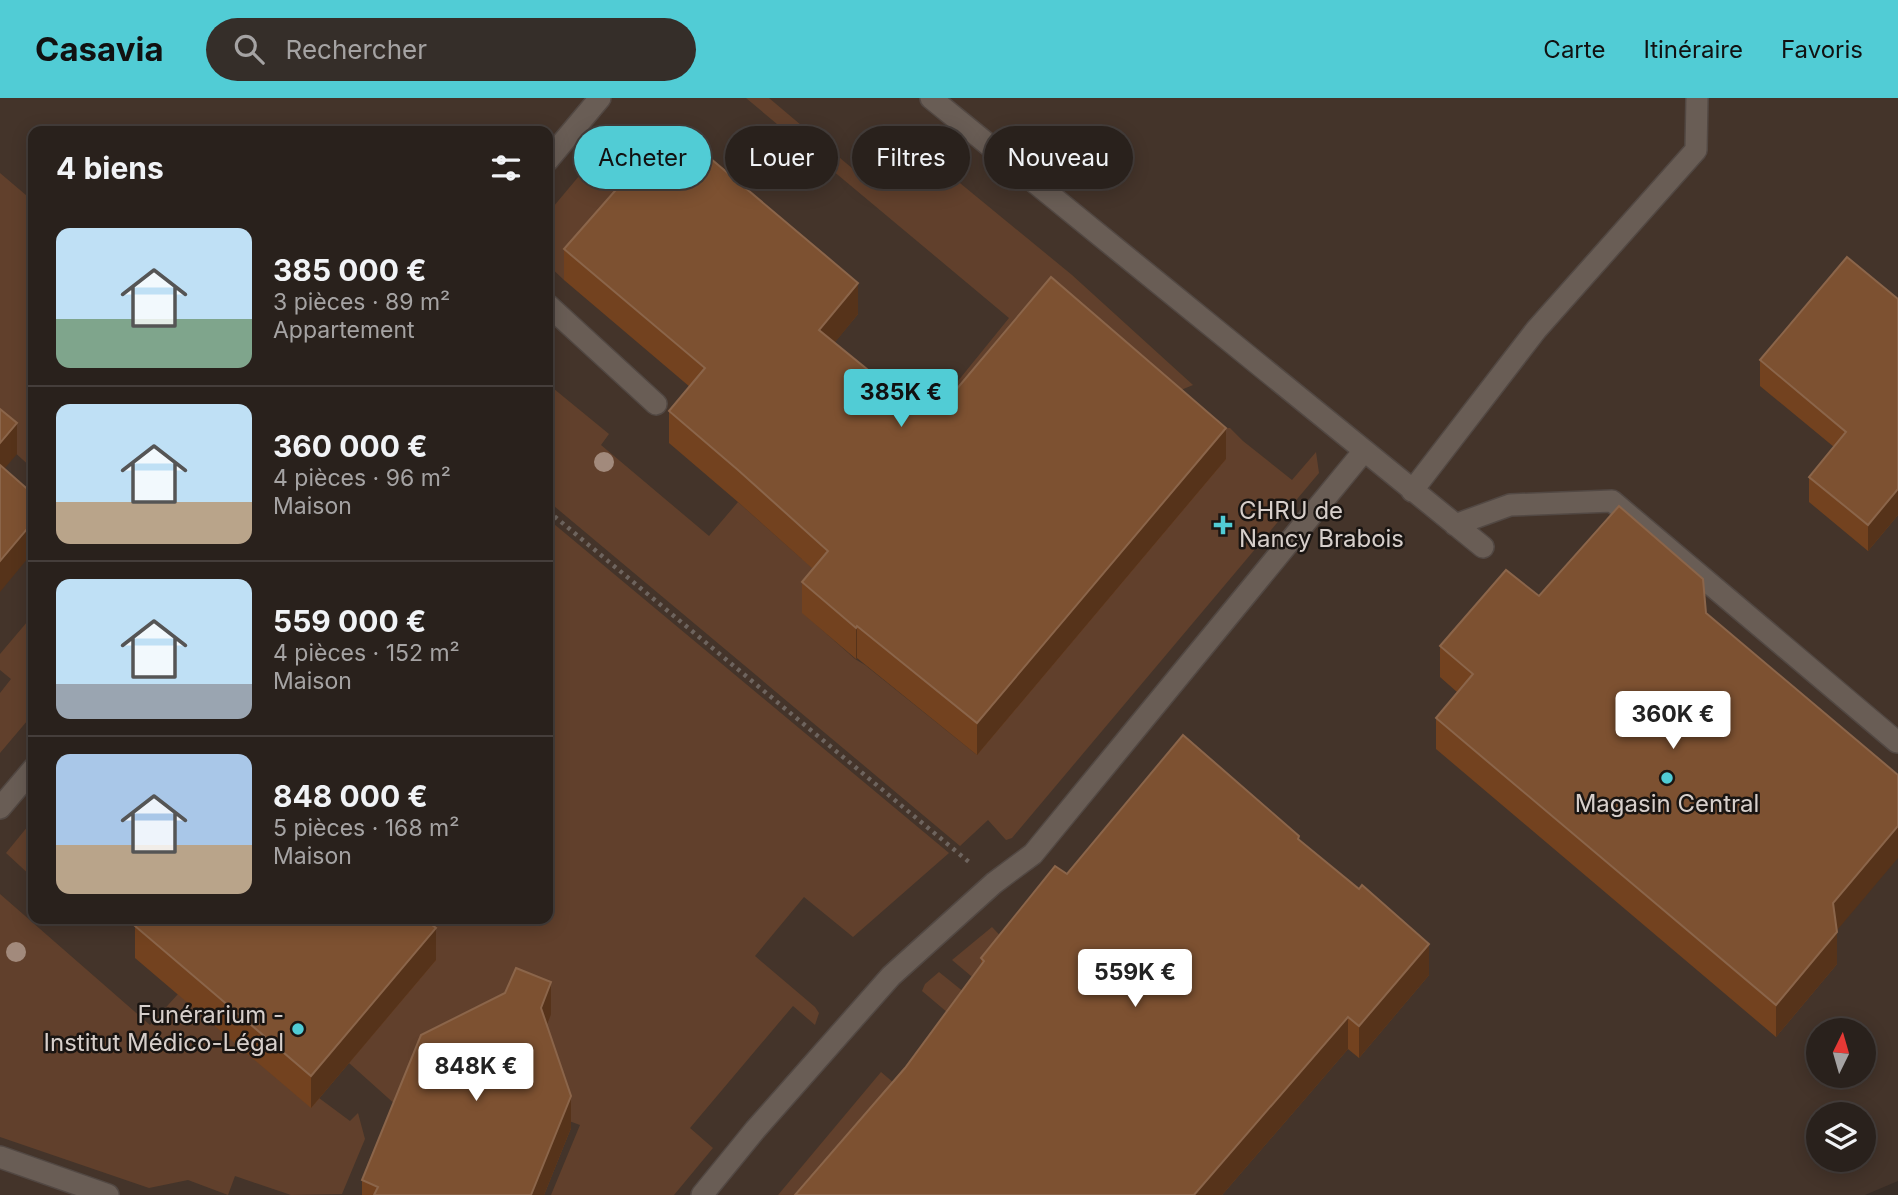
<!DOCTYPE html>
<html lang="fr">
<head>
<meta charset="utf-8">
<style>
	:root { --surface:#29211c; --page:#352e29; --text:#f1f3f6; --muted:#a5a3a3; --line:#453e3b; --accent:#51ccd5 }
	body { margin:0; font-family:Inter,sans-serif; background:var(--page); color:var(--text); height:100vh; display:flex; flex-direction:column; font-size:26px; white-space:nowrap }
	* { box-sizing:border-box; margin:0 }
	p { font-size:23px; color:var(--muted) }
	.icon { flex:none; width:38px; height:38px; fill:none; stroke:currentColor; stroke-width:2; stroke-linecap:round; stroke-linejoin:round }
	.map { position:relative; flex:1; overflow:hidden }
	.drawer { position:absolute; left:28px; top:28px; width:525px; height:798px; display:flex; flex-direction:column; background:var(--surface); border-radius:14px; box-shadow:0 4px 18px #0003,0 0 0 2px var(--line) }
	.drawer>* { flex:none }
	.banner { position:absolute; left:574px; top:28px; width:665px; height:63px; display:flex; gap:14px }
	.needle { width:46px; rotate:5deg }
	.fabs { position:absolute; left:1806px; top:920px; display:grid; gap:14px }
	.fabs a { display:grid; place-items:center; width:70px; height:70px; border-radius:50%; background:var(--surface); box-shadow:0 4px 18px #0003,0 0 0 2px var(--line); font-size:35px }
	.price { position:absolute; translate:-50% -60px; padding:0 16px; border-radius:7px; background:#fff; color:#222; font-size:23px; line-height:46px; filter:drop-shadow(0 2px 4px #0008) }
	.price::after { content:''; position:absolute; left:50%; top:42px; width:21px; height:16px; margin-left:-10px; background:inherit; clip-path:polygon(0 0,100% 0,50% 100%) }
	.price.active { background:var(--accent); color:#111 }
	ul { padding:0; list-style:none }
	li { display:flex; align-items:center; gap:21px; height:175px; padding:0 28px }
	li+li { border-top:2px solid var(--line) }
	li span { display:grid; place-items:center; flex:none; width:196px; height:140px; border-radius:14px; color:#555 }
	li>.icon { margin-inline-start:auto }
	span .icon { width:84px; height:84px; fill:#fffc; stroke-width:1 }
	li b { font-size:30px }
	h2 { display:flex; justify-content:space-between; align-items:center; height:84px; padding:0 28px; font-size:30px }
	.chip { padding:0 24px; border-radius:32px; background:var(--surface); box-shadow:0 4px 18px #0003,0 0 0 2px var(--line); font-size:24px; line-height:63px }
	.chip.active { background:var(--accent); color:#111 }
	header { display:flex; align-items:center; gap:42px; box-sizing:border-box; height:98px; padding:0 35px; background:var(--accent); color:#111 }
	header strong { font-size:33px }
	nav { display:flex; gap:38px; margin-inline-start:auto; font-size:24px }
	.search { width:490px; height:63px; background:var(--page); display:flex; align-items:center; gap:18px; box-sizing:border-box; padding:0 24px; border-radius:38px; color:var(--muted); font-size:26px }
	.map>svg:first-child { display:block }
	.built { fill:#44342a; fill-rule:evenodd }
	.green { fill:#61402c }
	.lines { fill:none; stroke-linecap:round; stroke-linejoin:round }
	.lane-casing { stroke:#524843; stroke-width:24 }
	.path { stroke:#6e645e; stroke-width:4.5; stroke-dasharray:3.5 5; stroke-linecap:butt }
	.lane { stroke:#695d55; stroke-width:21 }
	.tree { fill:#a28a7c }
	.wall { fill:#73421f }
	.shaded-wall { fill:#56331a }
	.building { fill:#7d5131; stroke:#8b654a; stroke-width:2 }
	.poi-dot { fill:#51ccd5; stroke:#1a1512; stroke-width:2.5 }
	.labels { text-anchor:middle; stroke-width:5; stroke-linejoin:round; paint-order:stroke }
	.poi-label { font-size:24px; fill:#d7cfcb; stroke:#1a1512; text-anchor:start }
</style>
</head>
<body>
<header>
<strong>Casavia</strong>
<div class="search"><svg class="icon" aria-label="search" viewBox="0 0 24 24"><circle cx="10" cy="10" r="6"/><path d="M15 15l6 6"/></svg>Rechercher</div>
<nav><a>Carte</a><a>Itinéraire</a><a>Favoris</a></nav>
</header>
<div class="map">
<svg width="1898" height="1097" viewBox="0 0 1898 1097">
	<rect width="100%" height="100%" fill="#372c25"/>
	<path class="built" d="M 0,0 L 1898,0 L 1898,1083 L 1865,1097 L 0,1097 ZM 33,33 L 548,33 L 548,821 L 33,821 ZM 1818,933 L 1864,933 L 1864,978 L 1818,978 ZM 1818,1017 L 1864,1017 L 1864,1062 L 1818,1062 Z"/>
	<path class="green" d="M 746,0 L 769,0 L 872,87 L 910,44 L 1072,177 L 1193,287 L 1181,292 L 932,315 L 1009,220 Z
		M 600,53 L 621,117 L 564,182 L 548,167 L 548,115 Z
		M 0,75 L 33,103 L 33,371 L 0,341 Z
		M 548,286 L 609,336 L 601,347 L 709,438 L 738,404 L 802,461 L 875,376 L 803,515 L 855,561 L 865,567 L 977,657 L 1217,330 L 1230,330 L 1243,343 L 1292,382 L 1316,354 L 1319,375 L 1012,740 L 1006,742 L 988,722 L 960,748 L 548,403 Z
		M 548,421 L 949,755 L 853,839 L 804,799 L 755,858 L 815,909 L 819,915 L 815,927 L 793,908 L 690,1030 L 713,1050 L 674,1097 L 551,1097 L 580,1027 L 569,1023 L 541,939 L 551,916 L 397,1008 L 349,965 L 435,862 L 418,847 L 438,821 L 548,821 Z
		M 33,517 L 33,616 L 0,655 L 0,595 L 11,581 L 0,572 L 0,556 Z
		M 33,722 L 33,780 L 6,755 Z
		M 0,796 L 150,927 L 178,896 L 311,1009 L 319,1000 L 350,1023 L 358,1015 L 365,1041 L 342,1096 L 291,1097 L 235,1078 L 228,1097 L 188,1082 L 149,1090 L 0,1039 Z
		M 992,829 L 1013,851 L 983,888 L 952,862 Z
		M 939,874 L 985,911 L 967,931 L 922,893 L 925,886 Z
		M 881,974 L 908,997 L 822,1097 L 778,1097 Z"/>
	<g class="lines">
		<defs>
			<path id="lane" d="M 931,0 L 1483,449
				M 548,62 L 600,0
				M 548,207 L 656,306
				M 1412,393 L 1536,232 L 1696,52 L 1697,0
				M 1455,427 L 1510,407 L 1612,403 L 1897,644
				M 0,710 L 33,671
				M 0,1059 L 108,1097
				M 702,1097 L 755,1032 L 891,878 L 994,785 L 1033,756 L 1364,353"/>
		</defs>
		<use href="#lane" class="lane-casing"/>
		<path class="path" d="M 548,413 L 969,764"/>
		<use href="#lane" class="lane"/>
	</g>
	<g class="tree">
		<circle cx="604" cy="364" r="10"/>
		<circle cx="16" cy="854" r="10"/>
	</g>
	<path class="wall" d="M 564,151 L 858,216 L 834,245 L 889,289 L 955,293 L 1226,361 L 977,657 L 857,560 L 856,561 L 802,515 L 802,484 L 813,471 L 738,404 L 669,345 L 669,313 L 690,289 L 564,182 Z
		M 1898,201 L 1898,417 L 1868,453 L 1809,404 L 1809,379 L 1834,349 L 1760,288 L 1760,262 Z
		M 1539,498 L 1706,515 L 1837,832 L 1837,866 L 1776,939 L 1436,651 L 1436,620 L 1457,594 L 1440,579 L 1440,548 Z
		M 1299,742 L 1429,877 L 1359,960 L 1348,951 L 1222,1097 L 795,1097 L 905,970 L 981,867 L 981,860 L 1067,776 Z
		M 135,828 L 436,862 L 311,1010 L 135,860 Z
		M 551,916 L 546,927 L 571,1030 L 544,1097 L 362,1097 L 362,1082 Z"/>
	<path class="shaded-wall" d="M 858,185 L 858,216 L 819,264 L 819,232 Z
		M 17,325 L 17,356 L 0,376 L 0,345 Z
		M 1226,330 L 1226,361 L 977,657 L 977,625 Z
		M 1898,391 L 1898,417 L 1868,453 L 1868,427 Z
		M 33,424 L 33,454 L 0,494 L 0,463 Z
		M 857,528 L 857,560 L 856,561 L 856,530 Z
		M 1898,728 L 1898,760 L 1833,837 L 1833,805 Z
		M 436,830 L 436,862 L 311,1010 L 311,978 Z
		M 1837,834 L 1837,866 L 1776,939 L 1776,907 Z
		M 1429,846 L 1429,877 L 1359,960 L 1359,928 Z
		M 551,884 L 551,916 L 541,942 L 541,910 Z
		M 1348,919 L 1348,951 L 1222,1097 L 1194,1097 Z
		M 571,998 L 571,1030 L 544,1097 L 531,1097 Z"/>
	<path class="building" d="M 672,28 L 858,185 L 819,232 L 889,289 L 904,280 L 914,278 L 955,293 L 1051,179 L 1226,330 L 977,625 L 857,528 L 856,530 L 802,484 L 828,453 L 738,372 L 669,313 L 705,270 L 564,151 Z
		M 1847,159 L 1898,201 L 1898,391 L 1868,427 L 1809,379 L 1846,334 L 1760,262 Z
		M 0,311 L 17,325 L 0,345 Z
		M 0,367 L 33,396 L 33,424 L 0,463 Z
		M 1619,408 L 1703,481 L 1706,515 L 1898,677 L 1898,728 L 1833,805 L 1837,834 L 1776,907 L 1436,620 L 1473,576 L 1440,548 L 1506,472 L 1539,498 Z
		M 1183,637 L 1299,738 L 1298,741 L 1359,791 L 1362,787 L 1429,846 L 1359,928 L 1348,919 L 1194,1097 L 795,1097 L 905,970 L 984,863 L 981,860 L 1055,768 L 1067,776 Z
		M 142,821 L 424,821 L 436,830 L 311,978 L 135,828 Z
		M 516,870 L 551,884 L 541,910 L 571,998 L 531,1097 L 374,1097 L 378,1089 L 362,1082 L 421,937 L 505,895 Z"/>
	<g class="poi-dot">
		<path d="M1219.5 416.5h7v7h7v7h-7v7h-7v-7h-7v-7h7z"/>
		<circle cx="1667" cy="680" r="7"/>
		<circle cx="298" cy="931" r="7"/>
	</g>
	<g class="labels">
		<g class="poi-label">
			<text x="1239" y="421">CHRU de<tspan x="1239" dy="28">Nancy Brabois</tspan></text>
			<text x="1667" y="714" text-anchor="middle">Magasin Central</text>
			<text x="284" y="925" text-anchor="end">Funérarium -<tspan x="284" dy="28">Institut Médico-Légal</tspan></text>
		</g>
	</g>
</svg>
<div class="fabs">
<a><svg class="needle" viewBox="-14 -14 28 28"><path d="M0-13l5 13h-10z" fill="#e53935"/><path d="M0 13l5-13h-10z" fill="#a5a3a3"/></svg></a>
<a><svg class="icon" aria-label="layers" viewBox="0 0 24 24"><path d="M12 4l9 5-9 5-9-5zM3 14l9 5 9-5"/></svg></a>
</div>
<b class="price active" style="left:901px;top:331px">385K €</b>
<b class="price" style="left:1673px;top:653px">360K €</b>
<b class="price" style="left:1135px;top:911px">559K €</b>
<b class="price" style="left:476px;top:1005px">848K €</b>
<div class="banner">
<a class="chip active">Acheter</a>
<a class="chip">Louer</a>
<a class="chip">Filtres</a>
<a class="chip">Nouveau</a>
</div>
<section class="drawer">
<h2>4 biens<svg class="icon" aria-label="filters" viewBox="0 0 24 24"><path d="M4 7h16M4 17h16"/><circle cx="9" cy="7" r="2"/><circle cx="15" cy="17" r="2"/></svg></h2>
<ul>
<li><span style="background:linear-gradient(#bfe0f5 65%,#7fa58c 0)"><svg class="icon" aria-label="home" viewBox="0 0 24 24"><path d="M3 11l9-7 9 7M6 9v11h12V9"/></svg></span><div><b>385 000 €</b><p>3 pièces · 89 m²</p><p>Appartement</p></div></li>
<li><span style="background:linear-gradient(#bfe0f5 70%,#b9a48a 0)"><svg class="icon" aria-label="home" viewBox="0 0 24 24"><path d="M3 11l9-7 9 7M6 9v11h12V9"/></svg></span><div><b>360 000 €</b><p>4 pièces · 96 m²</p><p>Maison</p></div></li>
<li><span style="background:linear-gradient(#bfe0f5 75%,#9aa5b1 0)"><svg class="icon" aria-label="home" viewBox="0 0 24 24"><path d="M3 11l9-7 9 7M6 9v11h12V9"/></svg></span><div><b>559 000 €</b><p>4 pièces · 152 m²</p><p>Maison</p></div></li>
<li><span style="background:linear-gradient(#a9c7e8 65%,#b9a48a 0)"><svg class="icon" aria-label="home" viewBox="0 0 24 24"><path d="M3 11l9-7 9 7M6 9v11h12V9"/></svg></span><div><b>848 000 €</b><p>5 pièces · 168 m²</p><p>Maison</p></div></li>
</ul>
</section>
</div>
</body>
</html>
